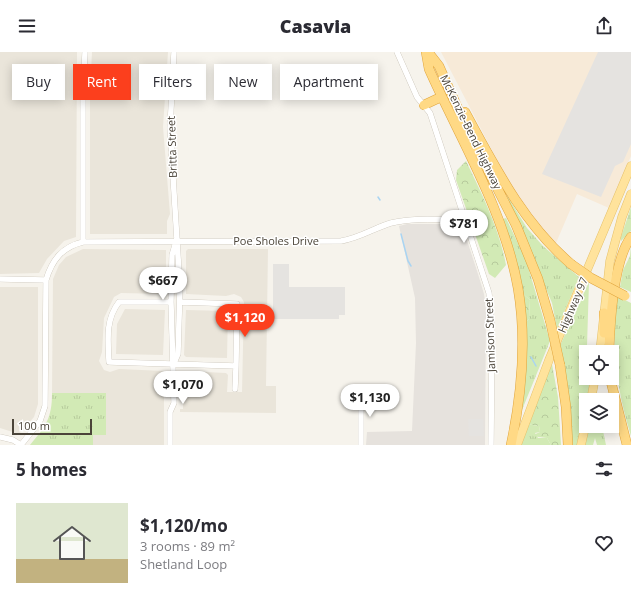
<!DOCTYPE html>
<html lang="en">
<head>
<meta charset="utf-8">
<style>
	:root { --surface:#fff; --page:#f2f2f3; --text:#2b2b33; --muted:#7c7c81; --line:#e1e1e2; --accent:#fc3f1d }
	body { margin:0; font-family:"Open Sans",sans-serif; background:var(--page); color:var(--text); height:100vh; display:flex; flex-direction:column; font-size:15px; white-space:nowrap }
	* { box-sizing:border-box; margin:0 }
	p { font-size:13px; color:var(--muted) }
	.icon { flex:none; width:22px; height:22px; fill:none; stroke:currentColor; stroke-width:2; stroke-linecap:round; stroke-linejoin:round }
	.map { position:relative; height:393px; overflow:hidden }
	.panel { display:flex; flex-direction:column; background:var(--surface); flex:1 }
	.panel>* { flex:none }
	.guide { position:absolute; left:12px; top:12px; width:400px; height:36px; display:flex; gap:8px }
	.fabs { position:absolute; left:579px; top:293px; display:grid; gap:8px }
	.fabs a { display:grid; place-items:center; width:40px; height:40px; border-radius:0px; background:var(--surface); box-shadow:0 2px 10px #0003; font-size:20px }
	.scale { position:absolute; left:12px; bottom:10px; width:80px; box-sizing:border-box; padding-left:4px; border:2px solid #4b4439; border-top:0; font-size:11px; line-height:14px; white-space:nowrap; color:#4b4439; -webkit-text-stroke:3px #fff; paint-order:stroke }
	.price { position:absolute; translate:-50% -34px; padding:0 9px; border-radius:14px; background:#fff; color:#222; font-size:13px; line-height:26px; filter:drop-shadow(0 1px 2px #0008) }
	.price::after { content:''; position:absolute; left:50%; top:24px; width:12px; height:9px; margin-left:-6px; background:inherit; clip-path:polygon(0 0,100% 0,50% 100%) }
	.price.selected { background:var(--accent); color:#fff }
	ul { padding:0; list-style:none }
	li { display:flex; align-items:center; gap:12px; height:100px; padding:0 16px }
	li+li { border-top:1px solid var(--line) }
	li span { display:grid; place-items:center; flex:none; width:112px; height:80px; border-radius:0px; color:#555 }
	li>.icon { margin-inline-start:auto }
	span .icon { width:48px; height:48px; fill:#fffc; stroke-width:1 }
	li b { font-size:17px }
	h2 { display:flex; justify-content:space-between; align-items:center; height:48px; padding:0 16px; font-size:17px }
	.tag { padding:0 14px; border-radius:0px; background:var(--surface); box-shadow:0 2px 10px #0003; font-size:14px; line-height:36px }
	.tag.selected { background:var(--accent); color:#fff }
	header { display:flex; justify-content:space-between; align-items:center; height:52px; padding:0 16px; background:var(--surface); font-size:18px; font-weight:800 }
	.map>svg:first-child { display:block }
	.residential { fill:#eae5da }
	.commercial { fill:#f7ead8 }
	.industrial { fill:#e6e2dd }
	.grass { fill:url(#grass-tufts) }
	.forest { fill:url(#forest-crowns) }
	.parking { fill:#e5e3e0 }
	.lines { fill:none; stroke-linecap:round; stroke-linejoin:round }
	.stream { stroke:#a9d4f2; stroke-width:1.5 }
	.minor-casing { stroke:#c2bbae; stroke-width:6 }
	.primary-casing { stroke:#e6c16a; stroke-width:9 }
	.trunk-casing { stroke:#e0a43c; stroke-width:10 }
	.minor { stroke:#fff; stroke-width:5.5 }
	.primary { stroke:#ffe39c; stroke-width:8 }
	.trunk { stroke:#ffd985; stroke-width:9 }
	.trunk-bridge-casing { stroke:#e0a43c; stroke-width:10; stroke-linecap:butt }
	.trunk-bridge { stroke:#ffd985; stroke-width:9 }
	.labels { text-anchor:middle; stroke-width:3; stroke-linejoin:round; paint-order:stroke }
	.street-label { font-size:11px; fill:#4b4439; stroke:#fff }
</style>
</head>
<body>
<header><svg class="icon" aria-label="menu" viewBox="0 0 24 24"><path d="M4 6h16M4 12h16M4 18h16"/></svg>Casavia<svg class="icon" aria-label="share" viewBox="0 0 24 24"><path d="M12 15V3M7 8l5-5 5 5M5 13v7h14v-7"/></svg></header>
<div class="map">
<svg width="631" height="393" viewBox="0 0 631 393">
	<defs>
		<pattern id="grass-tufts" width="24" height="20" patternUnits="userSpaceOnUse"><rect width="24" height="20" fill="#d2eab5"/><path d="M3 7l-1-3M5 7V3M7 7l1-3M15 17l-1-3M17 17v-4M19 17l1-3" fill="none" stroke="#b6ca9c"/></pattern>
		<pattern id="forest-crowns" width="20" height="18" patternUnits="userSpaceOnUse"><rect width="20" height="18" fill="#d2eab5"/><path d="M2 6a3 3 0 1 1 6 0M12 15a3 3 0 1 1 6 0" fill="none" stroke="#b6ca9c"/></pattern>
	</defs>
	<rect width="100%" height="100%" fill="#f6f3ec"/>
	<path class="residential" d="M 0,0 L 77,0 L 76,185 L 64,189 L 47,207 L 39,221 L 0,222 Z
		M 92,0 L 168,0 L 163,75 L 170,162 L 167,169 L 167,182 L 90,182 L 90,39 Z
		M 83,197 L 166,198 L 166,241 L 164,242 L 121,241 L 114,245 L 104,266 L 102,300 L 99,309 L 104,318 L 110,320 L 119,317 L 164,319 L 164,393 L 93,393 L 93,383 L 106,383 L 105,341 L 52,341 L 53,227 L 59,213 L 66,205 Z
		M 188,197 L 268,197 L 266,334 L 276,334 L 276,361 L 180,360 L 180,357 L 183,357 L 183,321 L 185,319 L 226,321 L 228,323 L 227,340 L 242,340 L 244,250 L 241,245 L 234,242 L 226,244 L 186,242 L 186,199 Z
		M 0,235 L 38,235 L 38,352 L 34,365 L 19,382 L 0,376 Z
		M 125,257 L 165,258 L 163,303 L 116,302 L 117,272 Z
		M 186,258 L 228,259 L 227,306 L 186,305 L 184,303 Z"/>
	<path class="commercial" d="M 441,0 L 631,0 L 631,104 L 609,156 L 577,142 L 556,191 L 519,150 Z"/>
	<path class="industrial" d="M 407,172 L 459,172 L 462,173 L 478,222 L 484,242 L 486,258 L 485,393 L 366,393 L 367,380 L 412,379 L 416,291 L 415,246 L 399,174 Z"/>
	<path class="grass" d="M 506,142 L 527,176 L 543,194 L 579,225 L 557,277 L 552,251 Z
		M 631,155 L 631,179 L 621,189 L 621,185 Z
		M 506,166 L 526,208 L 550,289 L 522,358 L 525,271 L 529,267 L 530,248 L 522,241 L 503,171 L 503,167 Z
		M 631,194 L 631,240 L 620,235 L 623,218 L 630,204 Z
		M 589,230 L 586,326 L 591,326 L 596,348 L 586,348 L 586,374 L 602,374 L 606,393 L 597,393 L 595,386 L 593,393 L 570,393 L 558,298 Z
		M 617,244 L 631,251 L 631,384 C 617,339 610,292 617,244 Z
		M 52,341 L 106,341 L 106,383 L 93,383 L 93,393 L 30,393 C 46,374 52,366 52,341 Z
		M 526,372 L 539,374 L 540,380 L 535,381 L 538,386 L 547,386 L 551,393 L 519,393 Z"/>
	<path class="forest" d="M 466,109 C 482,142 499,176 506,213 L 495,226 L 489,222 L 456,128 L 457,118 Z
		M 522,241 L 530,248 L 529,267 L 525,271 Z
		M 552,312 L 558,345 L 561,393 L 551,393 L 547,386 L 531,384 L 540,380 L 539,374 L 526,372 Z"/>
	<path class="parking" d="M 598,0 L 631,0 L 631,92 L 623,110 L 615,114 L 601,145 L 542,122 Z
		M 273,212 L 289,212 L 289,235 L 345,235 L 345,263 L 339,263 L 339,267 L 273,267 Z
		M 468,367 L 483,367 L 484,384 L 469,384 Z"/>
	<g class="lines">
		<path class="stream" d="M 378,145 L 380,148
			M 401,182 L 408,209 L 411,214
			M 531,305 L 536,314"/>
		<defs>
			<path id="minor" d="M 397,0 L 417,45 L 430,61 L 489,241 L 492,276 L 491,393
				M 83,190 L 341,189 C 360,186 374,176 391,171 C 415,165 441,168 466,168
				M 0,227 L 46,228
				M 171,250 L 119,250 C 105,268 108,289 109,310 L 236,314 L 237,252 L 180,250
				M 174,311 L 178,302 L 180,236 L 170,76 L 174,0
				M 235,337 L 236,314
				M 0,385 L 13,388 L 21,393
				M 21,393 L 40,369 L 45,354 L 46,228 C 52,208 62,195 83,190 L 83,46 L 85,0
				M 170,393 L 170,360 L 174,351 L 171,250 L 172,203 L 175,193
				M 361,393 L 361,339"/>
			<path id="primary" d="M 600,300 L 610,209 L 622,165 L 631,142
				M 591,348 L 595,326
				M 517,393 L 549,308 L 631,114
				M 581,393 L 586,371"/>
			<path id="trunk" d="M 426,0 L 429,17 C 461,89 504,158 518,236 C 527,289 522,341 511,393
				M 428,0 L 439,14 L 466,75 L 516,173 L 538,227 L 550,268
				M 424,53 L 441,45
				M 465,60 C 495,115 523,171 571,212
				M 604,261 L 604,281
				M 609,300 C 610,270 613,209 631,185
				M 560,313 L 566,355 L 568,393
				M 610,326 L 627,393"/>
		</defs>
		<use href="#minor" class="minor-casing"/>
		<use href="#primary" class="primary-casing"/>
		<use href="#trunk" class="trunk-casing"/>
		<use href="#minor" class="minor"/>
		<use href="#primary" class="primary"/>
		<use href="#trunk" class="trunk"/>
		<defs>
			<path id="trunk-bridge" d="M 571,212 L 591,226 L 625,244
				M 550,268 L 560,313"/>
		</defs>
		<use href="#trunk-bridge" class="trunk-bridge-casing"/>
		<use href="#trunk-bridge" class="trunk-bridge"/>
	</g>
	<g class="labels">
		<g class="street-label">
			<text transform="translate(471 80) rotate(64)" y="4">McKenzie-Bend Highway</text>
			<text transform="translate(172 95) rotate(-92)" y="4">Britta Street</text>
			<text x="276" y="193">Poe Sholes Drive</text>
			<text transform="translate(573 253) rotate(-67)" y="4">Highway 97</text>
			<text transform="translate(490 283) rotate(-92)" y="4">Jamison Street</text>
		</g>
	</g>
</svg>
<div class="fabs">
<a><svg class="icon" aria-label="locate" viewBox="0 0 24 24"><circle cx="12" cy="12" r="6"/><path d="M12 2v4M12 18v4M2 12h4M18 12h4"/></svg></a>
<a><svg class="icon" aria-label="layers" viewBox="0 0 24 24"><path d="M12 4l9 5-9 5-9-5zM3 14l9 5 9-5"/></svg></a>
</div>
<div class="scale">100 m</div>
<b class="price" style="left:464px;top:192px">$781</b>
<b class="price" style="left:163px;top:249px">$667</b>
<b class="price selected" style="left:245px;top:286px">$1,120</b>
<b class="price" style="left:183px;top:353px">$1,070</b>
<b class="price" style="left:370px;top:366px">$1,130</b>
<div class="guide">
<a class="tag">Buy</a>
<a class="tag selected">Rent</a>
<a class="tag">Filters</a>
<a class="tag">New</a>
<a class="tag">Apartment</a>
</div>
</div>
<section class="panel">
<h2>5 homes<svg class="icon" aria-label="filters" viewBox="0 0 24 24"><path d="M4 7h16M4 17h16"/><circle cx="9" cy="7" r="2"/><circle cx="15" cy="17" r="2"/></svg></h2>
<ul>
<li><span style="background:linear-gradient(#dfe7d0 70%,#c2b280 0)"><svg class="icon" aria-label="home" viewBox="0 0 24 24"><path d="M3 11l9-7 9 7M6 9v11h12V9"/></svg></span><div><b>$1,120/mo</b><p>3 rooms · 89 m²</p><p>Shetland Loop</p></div><svg class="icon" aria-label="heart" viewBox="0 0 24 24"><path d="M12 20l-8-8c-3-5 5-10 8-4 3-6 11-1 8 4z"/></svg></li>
</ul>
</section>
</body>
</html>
